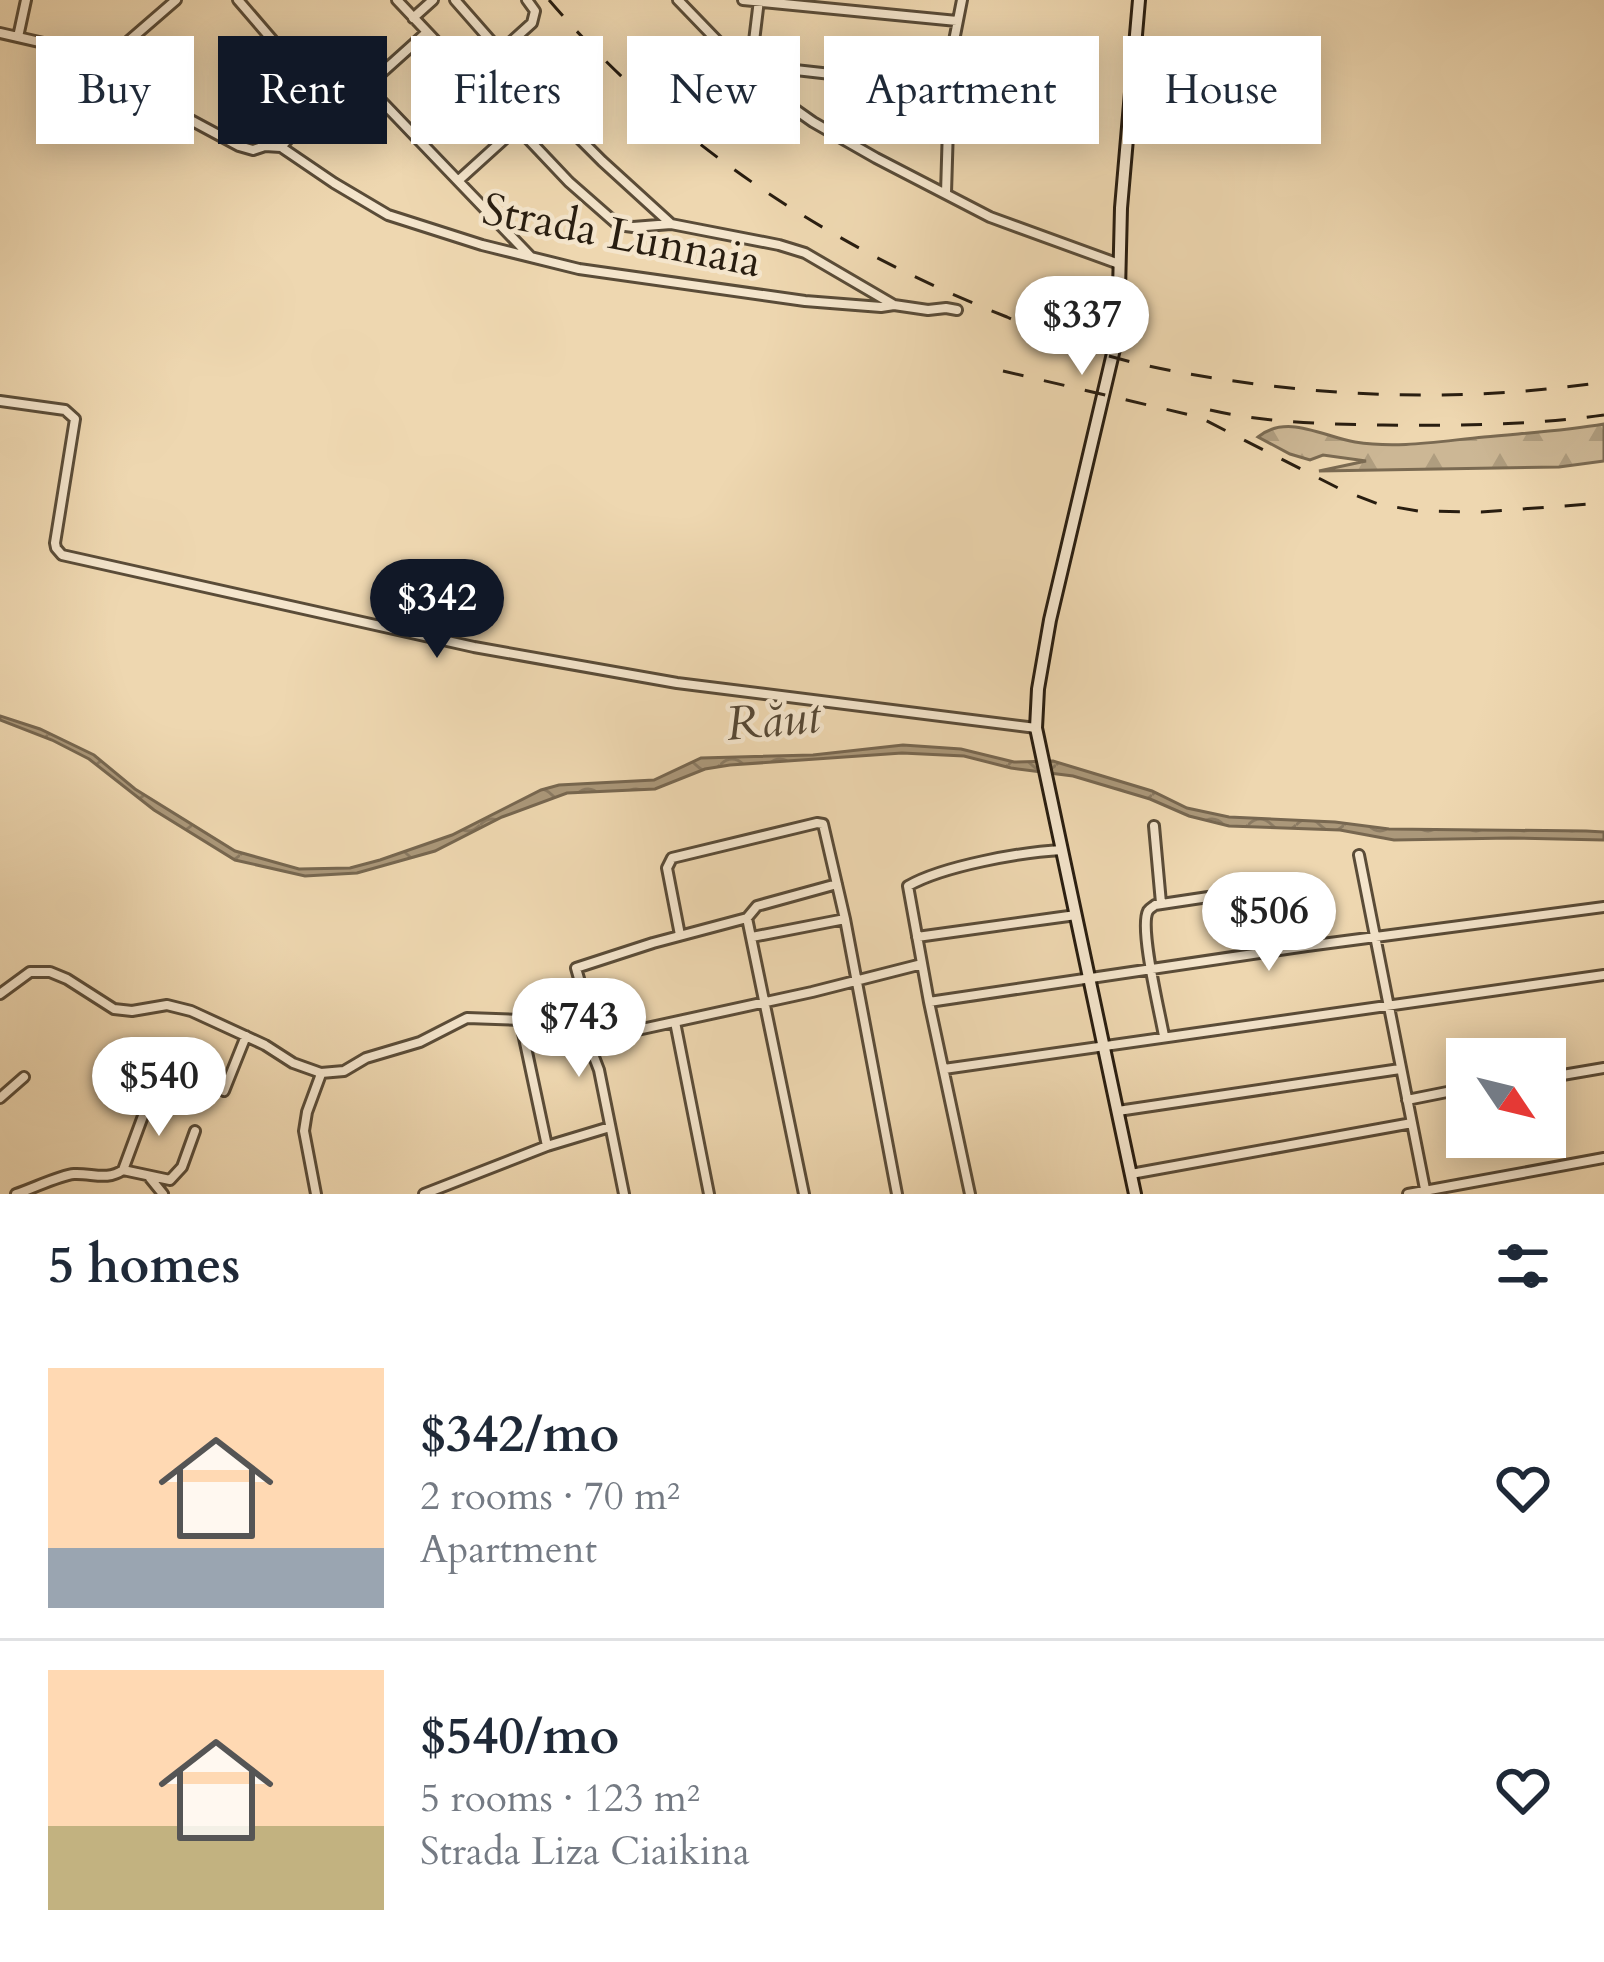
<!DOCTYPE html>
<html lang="en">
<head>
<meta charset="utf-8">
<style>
	:root { --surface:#fff; --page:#f6f6f7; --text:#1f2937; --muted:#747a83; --line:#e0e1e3; --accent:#111827 }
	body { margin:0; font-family:Cardo,serif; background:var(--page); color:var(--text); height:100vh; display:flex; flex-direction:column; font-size:45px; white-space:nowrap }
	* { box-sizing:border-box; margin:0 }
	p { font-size:39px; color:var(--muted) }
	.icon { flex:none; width:66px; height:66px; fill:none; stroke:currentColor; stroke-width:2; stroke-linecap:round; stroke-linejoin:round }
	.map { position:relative; height:1194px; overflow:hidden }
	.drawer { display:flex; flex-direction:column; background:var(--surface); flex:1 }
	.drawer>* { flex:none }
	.banner { position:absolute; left:36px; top:36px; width:1533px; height:108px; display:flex; gap:24px }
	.needle { width:78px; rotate:125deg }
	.buttons { position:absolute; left:1446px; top:1038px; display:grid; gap:24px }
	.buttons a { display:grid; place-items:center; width:120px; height:120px; border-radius:0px; background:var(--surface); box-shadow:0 6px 30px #0003; font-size:60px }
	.price { position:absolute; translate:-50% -102px; padding:0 27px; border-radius:42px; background:#fff; color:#222; font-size:39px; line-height:78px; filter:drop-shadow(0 3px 6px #0008) }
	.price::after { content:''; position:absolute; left:50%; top:72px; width:36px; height:27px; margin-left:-18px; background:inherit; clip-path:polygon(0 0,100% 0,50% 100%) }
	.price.on { background:var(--accent); color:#fff }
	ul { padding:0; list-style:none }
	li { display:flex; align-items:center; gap:36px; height:300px; padding:0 48px }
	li+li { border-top:3px solid var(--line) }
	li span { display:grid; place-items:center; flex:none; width:336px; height:240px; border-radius:0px; color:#555 }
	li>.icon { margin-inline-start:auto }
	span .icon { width:144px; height:144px; fill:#fffc; stroke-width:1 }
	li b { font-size:51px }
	h2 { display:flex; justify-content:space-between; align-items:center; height:144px; padding:0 48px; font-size:51px }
	.tag { padding:0 42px; border-radius:0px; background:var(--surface); box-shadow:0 6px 30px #0003; font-size:42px; line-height:108px }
	.tag.on { background:var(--accent); color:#fff }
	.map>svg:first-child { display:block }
	.forest { fill:url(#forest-firs); stroke:#7a6a52; stroke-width:3 }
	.water { fill:url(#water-waves); stroke:#776750; stroke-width:3 }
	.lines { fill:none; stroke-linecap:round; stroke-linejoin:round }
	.street-casing { stroke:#5a4c38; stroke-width:14 }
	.secondary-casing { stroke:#281d10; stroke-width:16 }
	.street { stroke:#f4e5cc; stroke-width:8 }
	.secondary { stroke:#f4e5cc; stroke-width:10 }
	.rail { stroke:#281d10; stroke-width:3; stroke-dasharray:21 21; stroke-linecap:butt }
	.labels { text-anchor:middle; stroke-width:9; stroke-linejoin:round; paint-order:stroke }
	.street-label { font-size:45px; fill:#281d10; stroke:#f4e5cc }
	.water-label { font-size:48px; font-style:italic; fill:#564835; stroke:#f4e5cc }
</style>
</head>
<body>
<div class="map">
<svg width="1604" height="1194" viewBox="0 0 1604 1194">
	<defs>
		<pattern id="forest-firs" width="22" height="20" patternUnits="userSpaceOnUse" patternTransform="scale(3)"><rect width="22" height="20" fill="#ccb795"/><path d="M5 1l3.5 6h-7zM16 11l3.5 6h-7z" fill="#af9d7f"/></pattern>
		<pattern id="water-waves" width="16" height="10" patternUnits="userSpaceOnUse" patternTransform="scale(3)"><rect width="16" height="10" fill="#ab987a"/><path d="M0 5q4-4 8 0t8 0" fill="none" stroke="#8b7b63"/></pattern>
	</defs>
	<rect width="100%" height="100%" fill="#eed7b0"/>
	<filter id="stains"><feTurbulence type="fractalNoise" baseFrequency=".00167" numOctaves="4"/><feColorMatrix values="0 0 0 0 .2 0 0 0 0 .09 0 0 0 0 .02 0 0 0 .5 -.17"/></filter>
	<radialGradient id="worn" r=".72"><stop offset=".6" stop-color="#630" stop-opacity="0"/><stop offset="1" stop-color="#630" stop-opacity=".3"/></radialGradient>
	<path class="forest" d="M 1604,424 L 1604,461 L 1559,467 L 1319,471 L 1366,461 L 1323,455 L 1310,460 L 1290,454 L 1258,437 C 1287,413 1324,437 1355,442 C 1398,449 1441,441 1484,437 C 1524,433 1564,431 1604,424 Z"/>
	<path class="water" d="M 0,716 L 40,729 L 94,755 L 135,789 L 235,851 L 299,869 L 350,868 L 380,860 L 452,835 L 541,790 L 559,785 L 654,780 L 701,758 L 813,755 L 903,745 L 961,749 L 1014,762 L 1053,761 L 1152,791 L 1187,808 L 1229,817 L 1335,822 L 1389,829 L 1586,831 L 1604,832 L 1604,840 L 1511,838 L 1394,840 L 1340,830 L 1229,826 L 1189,816 L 1150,799 L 1073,776 L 1011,768 L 964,756 L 902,753 L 730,765 L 705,769 L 655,789 L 567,793 L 502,817 L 435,851 L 357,873 L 305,876 L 235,860 L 154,810 L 89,759 L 52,740 L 0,720 Z"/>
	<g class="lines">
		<defs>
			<path id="street" d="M 238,0 L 325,101
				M 397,0 L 569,182 L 618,225 L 633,227 L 671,224 L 779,245 L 805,253 L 894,305 L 928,310 L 946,308 L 957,310
				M 455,0 L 556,115 L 602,161 L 670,223
				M 678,0 L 759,84 L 813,122 L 876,158 L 990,217 L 1119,264
				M 743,0 L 957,21
				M 413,18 L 433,0
				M 0,33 L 105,57 L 124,45 L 176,0
				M 18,37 L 26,0
				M 501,51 L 532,23 L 535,11 L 527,0
				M 105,57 L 111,72 L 133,89 L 239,146 L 253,150 L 265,146 L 281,147 L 334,183 L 388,215 L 482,245 L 579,269 L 805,301 L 881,307 L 894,305
				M 751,65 L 831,74 L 949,82
				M 751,66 L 759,0
				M 367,86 L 426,33
				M 281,147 C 302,125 328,90 355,79 L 367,86 L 530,256
				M 459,180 L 545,102
				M 946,193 L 950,61 L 962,0
				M 0,401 L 65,410 L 75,419 L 55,543 L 56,548 L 62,555 L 474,647 L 677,683 L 1036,728
				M 1154,826 L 1161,903
				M 1359,855 L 1426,1194
				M 747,918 L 804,1194
				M 680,935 L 667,868 L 672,858 L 817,823 L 823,824 L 845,919 L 897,1194
				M 752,937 L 845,919
				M 917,937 L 1076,915
				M 0,994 L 30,972 L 50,972 L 67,979 L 114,1009 L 132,1011 L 167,1005 L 191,1011 L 265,1045 L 293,1063 L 321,1073 L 344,1071 L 366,1058 L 420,1042 L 467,1018 L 549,1021 L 584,1030 L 596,1039 L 812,992 L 922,964
				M 929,1002 L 1307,946 L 1604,907
				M 520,1019 L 547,1146
				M 675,1022 L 709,1194
				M 1164,1036 C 1160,1013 1139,928 1148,911 C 1150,908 1153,907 1155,905 L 1295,884 L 1301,889 L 1307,946
				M 944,1069 L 1604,975
				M 1545,1078 L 1604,1068
				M 224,1091 L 246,1036
				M 0,1098 L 24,1077
				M 1407,1100 L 1467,1088
				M 1118,1111 L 1400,1069
				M 123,1170 L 153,1089
				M 1131,1174 L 1412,1123
				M 150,1178 L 163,1194
				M 16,1194 C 32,1189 60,1175 74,1174 C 92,1173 107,1181 123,1170 L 170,1180 L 182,1167 L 195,1131
				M 316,1194 L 304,1131 L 307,1112 L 321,1074
				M 424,1194 L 547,1146 L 610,1127
				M 624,1194 L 599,1070 L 594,1057 L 596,1039 L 576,968 L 653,943 L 747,918 L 757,906 L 837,884
				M 970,1194 L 929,1002 L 908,886 C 943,866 1021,852 1062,850
				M 1408,1194 L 1604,1158"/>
			<path id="secondary" d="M 1135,1194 L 1036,728 L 1038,689 L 1050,620 L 1118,332 L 1121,208 L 1139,0"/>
		</defs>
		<use href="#street" class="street-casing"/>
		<use href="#secondary" class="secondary-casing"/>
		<use href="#street" class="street"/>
		<use href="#secondary" class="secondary"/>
		<path class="rail" d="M 549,0 C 672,144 832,248 1007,317 C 1018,322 1029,328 1040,333 C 1083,350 1133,364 1179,372 C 1320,398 1462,403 1604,382
			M 1003,371 L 1199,417 L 1342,490 L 1378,504 L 1418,511 L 1481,512 L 1604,503
			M 1210,410 C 1267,423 1325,424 1383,425 C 1457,426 1531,425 1604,415"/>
	</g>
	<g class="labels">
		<g class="street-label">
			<text transform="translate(622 234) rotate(11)" y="16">Strada Lunnaia</text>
		</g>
		<g class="water-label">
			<text transform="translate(773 719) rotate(-5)" y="17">Răut</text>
		</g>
	</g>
	<rect width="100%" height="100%" filter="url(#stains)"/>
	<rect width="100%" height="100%" fill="url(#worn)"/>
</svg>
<div class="buttons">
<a><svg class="needle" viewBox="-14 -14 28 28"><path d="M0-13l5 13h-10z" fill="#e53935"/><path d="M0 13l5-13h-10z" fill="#747a83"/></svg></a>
</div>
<b class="price" style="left:1082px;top:378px">$337</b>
<b class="price on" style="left:437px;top:661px">$342</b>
<b class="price" style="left:1269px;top:974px">$506</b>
<b class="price" style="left:579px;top:1080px">$743</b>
<b class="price" style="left:159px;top:1139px">$540</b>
<div class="banner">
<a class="tag">Buy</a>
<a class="tag on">Rent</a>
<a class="tag">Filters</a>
<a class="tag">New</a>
<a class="tag">Apartment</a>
<a class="tag">House</a>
</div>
</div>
<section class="drawer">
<h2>5 homes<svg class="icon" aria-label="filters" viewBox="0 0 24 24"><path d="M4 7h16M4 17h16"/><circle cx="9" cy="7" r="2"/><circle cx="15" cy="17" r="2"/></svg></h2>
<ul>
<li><span style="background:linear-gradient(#ffd9b3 75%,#9aa5b1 0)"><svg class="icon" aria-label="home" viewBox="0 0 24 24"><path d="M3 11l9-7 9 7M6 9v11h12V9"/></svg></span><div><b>$342/mo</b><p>2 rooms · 70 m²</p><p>Apartment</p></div><svg class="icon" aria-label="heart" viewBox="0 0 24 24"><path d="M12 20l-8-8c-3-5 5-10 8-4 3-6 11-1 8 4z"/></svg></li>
<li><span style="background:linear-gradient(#ffd9b3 65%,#c2b280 0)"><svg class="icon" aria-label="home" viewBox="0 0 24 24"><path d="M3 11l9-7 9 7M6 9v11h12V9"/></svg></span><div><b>$540/mo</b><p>5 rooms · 123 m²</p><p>Strada Liza Ciaikina</p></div><svg class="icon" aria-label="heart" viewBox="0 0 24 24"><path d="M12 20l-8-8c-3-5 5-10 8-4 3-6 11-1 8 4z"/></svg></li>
</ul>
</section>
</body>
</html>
